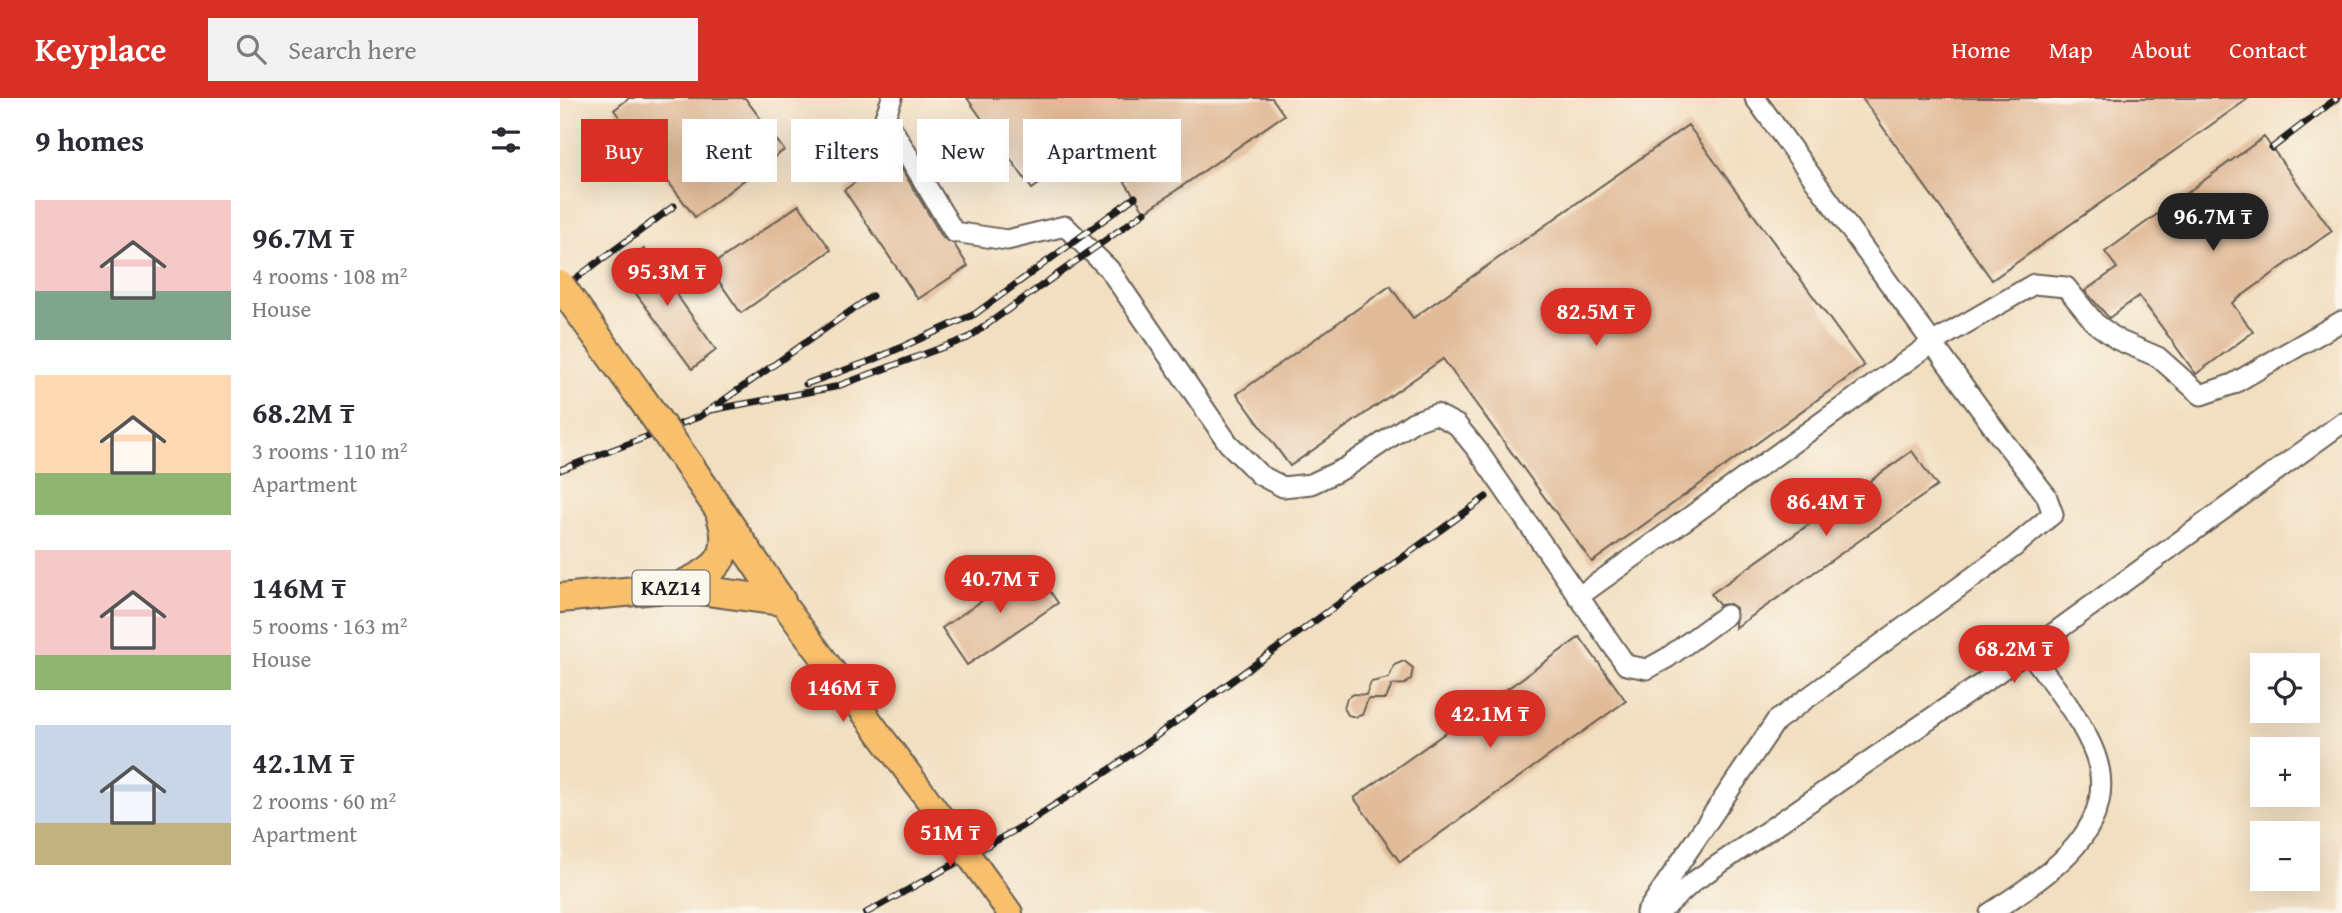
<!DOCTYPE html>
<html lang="en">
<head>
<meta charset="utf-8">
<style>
	:root { --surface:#fff; --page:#f2f2f3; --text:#2b2b33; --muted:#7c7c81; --accent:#d93025 }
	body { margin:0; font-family:"Gentium Book Plus",serif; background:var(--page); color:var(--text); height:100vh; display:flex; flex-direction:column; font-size:26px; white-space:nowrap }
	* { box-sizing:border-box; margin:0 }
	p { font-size:23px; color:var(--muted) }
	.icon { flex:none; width:38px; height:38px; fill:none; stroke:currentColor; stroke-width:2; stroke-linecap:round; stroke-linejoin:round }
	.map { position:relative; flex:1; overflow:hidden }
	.details { display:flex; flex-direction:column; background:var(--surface); width:560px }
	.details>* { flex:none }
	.top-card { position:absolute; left:21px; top:21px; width:665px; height:63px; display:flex; gap:14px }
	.tools { position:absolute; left:1690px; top:555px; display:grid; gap:14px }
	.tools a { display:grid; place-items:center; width:70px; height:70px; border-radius:0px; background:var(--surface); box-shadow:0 7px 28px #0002; font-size:35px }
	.price { position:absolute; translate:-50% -60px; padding:0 16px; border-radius:24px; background:var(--accent); color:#fff; font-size:23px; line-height:46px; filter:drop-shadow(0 2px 4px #0008) }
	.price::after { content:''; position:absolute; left:50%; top:42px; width:21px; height:16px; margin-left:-10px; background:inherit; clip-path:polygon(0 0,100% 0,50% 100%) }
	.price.current { background:#222; color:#fff }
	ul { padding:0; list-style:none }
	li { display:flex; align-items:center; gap:21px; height:175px; padding:0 35px }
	li span { display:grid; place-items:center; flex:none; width:196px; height:140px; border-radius:0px; color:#555 }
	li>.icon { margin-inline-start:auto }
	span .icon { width:84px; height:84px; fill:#fffc; stroke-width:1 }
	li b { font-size:30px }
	h2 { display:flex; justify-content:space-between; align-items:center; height:84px; padding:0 35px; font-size:30px }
	.chip { padding:0 24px; border-radius:0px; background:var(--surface); box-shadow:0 7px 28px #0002; font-size:24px; line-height:63px }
	.chip.current { background:var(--accent); color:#fff }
	header { display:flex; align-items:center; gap:42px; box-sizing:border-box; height:98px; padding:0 35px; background:var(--accent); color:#fff }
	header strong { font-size:33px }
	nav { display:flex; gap:38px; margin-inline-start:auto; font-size:24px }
	.search { width:490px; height:63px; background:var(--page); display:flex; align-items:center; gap:18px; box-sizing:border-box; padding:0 24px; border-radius:0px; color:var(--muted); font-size:26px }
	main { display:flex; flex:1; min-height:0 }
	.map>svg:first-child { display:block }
	.building { fill:#e1ba97 }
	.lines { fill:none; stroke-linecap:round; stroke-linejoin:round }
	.minor-casing { stroke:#676055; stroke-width:23 }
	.major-casing { stroke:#676055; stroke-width:28 }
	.highway-casing { stroke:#676055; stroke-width:32 }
	.minor { stroke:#fff; stroke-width:19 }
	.major { stroke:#f8bf6c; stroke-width:24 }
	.highway { stroke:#f8bf6c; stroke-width:28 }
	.rail-casing { stroke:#1c1c1c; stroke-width:7 }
	.rail { stroke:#fbf7ec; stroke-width:4.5; stroke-dasharray:13; stroke-linecap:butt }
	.major-bridge-casing { stroke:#676055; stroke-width:28; stroke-linecap:butt }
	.highway-bridge-casing { stroke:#676055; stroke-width:32; stroke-linecap:butt }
	.major-bridge { stroke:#f8bf6c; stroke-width:24 }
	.highway-bridge { stroke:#f8bf6c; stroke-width:28 }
	.labels { text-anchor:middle; stroke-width:5; stroke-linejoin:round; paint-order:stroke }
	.shield { fill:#fbf7ec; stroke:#5f5e5a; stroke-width:2 }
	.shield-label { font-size:21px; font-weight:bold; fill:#1c1c1c }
</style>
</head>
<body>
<header>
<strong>Keyplace</strong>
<div class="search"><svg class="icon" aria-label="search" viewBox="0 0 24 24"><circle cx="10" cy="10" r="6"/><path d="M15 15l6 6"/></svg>Search here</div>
<nav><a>Home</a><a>Map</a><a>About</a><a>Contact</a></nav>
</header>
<main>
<section class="details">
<h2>9 homes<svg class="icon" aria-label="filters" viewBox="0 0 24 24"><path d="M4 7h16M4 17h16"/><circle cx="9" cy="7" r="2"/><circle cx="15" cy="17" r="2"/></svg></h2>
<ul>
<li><span style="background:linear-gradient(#f6c9c9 65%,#7fa58c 0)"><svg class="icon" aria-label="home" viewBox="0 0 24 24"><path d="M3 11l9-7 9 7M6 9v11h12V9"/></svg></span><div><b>96.7M ₸</b><p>4 rooms · 108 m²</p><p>House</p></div></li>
<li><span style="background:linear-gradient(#ffd9b3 70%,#8fb573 0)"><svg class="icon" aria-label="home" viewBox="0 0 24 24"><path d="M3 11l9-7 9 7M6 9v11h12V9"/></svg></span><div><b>68.2M ₸</b><p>3 rooms · 110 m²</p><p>Apartment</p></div></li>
<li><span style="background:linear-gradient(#f6c9c9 75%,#8fb573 0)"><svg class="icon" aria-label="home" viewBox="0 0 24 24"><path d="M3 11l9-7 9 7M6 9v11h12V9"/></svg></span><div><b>146M ₸</b><p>5 rooms · 163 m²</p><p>House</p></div></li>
<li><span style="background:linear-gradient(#c9d6e8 70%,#c2b280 0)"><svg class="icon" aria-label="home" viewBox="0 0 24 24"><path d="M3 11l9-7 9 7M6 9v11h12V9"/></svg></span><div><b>42.1M ₸</b><p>2 rooms · 60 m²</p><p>Apartment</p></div></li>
</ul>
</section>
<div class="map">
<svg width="1782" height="815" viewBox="0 0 1782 815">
	<rect width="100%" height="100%" fill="#fbf7ec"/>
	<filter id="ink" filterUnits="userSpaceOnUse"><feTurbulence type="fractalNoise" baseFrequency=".0143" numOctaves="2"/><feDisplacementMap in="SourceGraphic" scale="14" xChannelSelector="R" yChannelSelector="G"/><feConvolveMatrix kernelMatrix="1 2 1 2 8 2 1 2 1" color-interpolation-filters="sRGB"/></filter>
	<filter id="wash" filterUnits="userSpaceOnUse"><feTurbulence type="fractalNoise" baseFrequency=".00686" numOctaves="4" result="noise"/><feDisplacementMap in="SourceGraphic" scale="28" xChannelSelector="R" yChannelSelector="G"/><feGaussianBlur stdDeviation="1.57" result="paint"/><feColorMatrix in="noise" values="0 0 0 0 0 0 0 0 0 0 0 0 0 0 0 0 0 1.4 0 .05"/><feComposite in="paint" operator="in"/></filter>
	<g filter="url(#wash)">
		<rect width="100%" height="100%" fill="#f2dec0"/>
		<g id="blocks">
			<path class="building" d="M 69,0 L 185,0 L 224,52 L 135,119 L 54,12 Z
				M 407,0 L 712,0 L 724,17 L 585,114 L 538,44 L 472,91 Z
				M 1302,0 L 1689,0 L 1432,182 Z
				M 1128,27 L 1304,268 L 1032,464 L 883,261 L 730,368 L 677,296 L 830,188 L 853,220 Z
				M 1704,39 L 1772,133 L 1672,205 L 1693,234 L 1636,276 L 1579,198 L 1549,220 L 1525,193 L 1557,170 L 1545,154 Z
				M 334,58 L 383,140 L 394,146 L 408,168 L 358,201 L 284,92 Z
				M 239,107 L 271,152 L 181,215 L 149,169 Z
				M 84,151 L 156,252 L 132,271 L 57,170 Z
				M 1352,353 L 1377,388 L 1175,530 L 1176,510 L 1170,506 L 1159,507 L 1151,496 Z
				M 473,468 L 498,505 L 407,567 L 382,530 Z
				M 1020,539 L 1066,603 L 840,764 L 794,700 Z
				M 844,563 L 853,570 L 851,581 L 845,586 L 832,587 L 826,601 L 808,601 L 802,617 L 795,619 L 788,617 L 784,610 L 787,600 L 794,596 L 806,597 L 811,584 L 829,580 L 834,567 Z"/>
		</g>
	</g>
	<g filter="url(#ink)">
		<use href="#blocks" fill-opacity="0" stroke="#676055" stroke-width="2"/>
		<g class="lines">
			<defs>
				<path id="minor" d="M 332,0 L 325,19 L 394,134 L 447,142 L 505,128 L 549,171 L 668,345 L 700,377 L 723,389 L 751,386 L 785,370 L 853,324 L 876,316 L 897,327 L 918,353 L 1066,567 L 1087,571 L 1107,560 L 1166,517
					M 1018,499 L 1372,245 L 1474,186 L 1506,189 L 1535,225 L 1558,242 L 1598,259 L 1641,297 L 1673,286 L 1782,223
					M 1086,815 L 1216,623 L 1454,449 L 1493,416 L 1486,397 L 1439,337 L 1195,0
					M 1099,815 L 1133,784 L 1469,553 L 1782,325
					M 1430,815 C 1483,780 1563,732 1535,656 C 1521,619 1491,585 1469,553"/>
				<path id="major" d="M 221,503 L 383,722
					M 435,794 L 450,815"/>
				<path id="highway" d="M 26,223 L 77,294
					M 129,367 L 221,503
					M 118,489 C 154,473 175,461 161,418
					M 0,500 L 118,489 L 221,503"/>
			</defs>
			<use href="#minor" class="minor-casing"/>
			<use href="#major" class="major-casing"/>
			<use href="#highway" class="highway-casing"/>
			<use href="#minor" class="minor"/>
			<use href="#major" class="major"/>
			<use href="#highway" class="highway"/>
			<defs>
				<path id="rail" d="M 1712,50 L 1777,0
					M 0,192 L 114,108
					M 246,286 L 313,262 L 415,216 L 575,99
					M 151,312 L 275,289 L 408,240 L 585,114
					M 0,372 L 141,318 L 312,198
					M 306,815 L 459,730 L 549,672 L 926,399"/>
			</defs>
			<use href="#rail" class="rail-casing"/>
			<use href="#rail" class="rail"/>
			<defs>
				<path id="major-bridge" d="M 383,722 L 435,794"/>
				<path id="highway-bridge" d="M 0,187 L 26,223
					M 77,294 L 129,367"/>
			</defs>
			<use href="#major-bridge" class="major-bridge-casing"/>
			<use href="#highway-bridge" class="highway-bridge-casing"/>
			<use href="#major-bridge" class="major-bridge"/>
			<use href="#highway-bridge" class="highway-bridge"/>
		</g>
	</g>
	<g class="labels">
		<rect class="shield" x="72.5" y="472.5" width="77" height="35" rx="5"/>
		<g class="shield-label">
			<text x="111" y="497">KAZ14</text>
		</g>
	</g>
</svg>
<div class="tools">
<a><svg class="icon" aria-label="locate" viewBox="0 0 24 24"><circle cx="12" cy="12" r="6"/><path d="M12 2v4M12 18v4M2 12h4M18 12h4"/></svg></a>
<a>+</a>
<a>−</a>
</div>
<b class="price current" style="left:1653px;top:155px">96.7M ₸</b>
<b class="price" style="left:107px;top:210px">95.3M ₸</b>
<b class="price" style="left:1036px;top:250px">82.5M ₸</b>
<b class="price" style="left:1266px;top:440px">86.4M ₸</b>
<b class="price" style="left:440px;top:517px">40.7M ₸</b>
<b class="price" style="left:1454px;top:587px">68.2M ₸</b>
<b class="price" style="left:283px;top:626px">146M ₸</b>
<b class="price" style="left:930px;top:652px">42.1M ₸</b>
<b class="price" style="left:390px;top:771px">51M ₸</b>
<div class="top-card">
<a class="chip current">Buy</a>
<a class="chip">Rent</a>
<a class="chip">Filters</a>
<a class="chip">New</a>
<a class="chip">Apartment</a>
</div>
</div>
</main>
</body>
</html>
